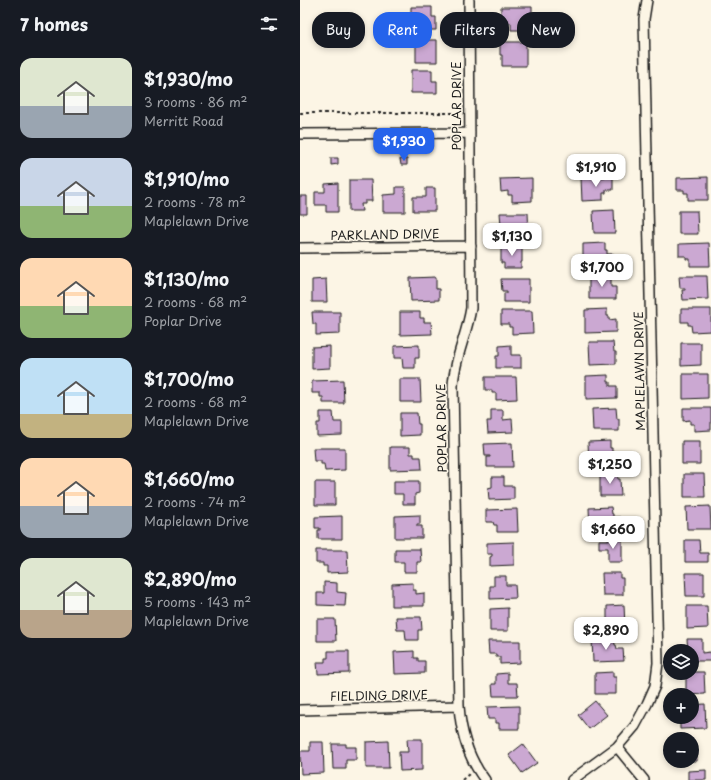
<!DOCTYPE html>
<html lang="en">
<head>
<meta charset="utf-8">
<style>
	:root { --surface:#171b24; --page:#20242c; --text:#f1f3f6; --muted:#9ea1a6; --accent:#2563eb }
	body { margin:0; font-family:"Playpen Sans",sans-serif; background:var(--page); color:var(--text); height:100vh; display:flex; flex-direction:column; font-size:15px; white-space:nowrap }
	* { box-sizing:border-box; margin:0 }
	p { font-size:13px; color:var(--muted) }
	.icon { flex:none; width:22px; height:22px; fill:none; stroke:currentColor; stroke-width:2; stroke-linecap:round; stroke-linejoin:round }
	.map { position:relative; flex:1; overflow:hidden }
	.panel { display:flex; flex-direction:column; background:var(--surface); width:300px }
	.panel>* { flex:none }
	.banner { position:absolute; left:12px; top:12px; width:339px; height:36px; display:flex; gap:8px }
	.controls { position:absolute; left:363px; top:644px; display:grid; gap:8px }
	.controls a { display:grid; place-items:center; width:36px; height:36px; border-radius:50%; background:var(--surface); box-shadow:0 2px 6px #0003; font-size:20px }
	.price { position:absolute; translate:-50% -34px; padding:0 9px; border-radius:8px; background:#fff; color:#222; font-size:13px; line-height:26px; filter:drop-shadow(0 1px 2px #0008) }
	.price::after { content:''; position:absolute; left:50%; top:24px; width:12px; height:9px; margin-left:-6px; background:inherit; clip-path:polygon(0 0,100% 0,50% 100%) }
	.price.active { background:var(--accent); color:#fff }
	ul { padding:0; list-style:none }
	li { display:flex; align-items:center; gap:12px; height:100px; padding:0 20px }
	li span { display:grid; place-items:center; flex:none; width:112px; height:80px; border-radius:12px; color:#555 }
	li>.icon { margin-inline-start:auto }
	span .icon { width:48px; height:48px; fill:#fffc; stroke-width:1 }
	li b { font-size:17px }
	h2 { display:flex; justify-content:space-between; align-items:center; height:48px; padding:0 20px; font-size:17px }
	.tag { padding:0 14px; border-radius:16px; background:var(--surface); box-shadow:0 2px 6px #0003; font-size:14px; line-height:36px }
	.tag.active { background:var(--accent); color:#fff }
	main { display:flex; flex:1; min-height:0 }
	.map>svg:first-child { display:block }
	.building { fill:#cba8d2; stroke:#1c1c1c }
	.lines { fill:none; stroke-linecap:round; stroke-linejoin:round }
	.minor-casing { stroke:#1c1c1c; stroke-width:12 }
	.path { stroke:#1c1c1c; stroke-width:2; stroke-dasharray:3 3; stroke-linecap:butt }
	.minor { stroke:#fcf5e5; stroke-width:9 }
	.labels { text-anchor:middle; stroke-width:3; stroke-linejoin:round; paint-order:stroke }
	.street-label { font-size:12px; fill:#1c1c1c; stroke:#fcf5e5 }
</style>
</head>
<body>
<main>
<section class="panel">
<h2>7 homes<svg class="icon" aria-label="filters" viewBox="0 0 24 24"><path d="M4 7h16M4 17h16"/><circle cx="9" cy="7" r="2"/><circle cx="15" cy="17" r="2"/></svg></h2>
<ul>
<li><span style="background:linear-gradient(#dfe7d0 60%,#9aa5b1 0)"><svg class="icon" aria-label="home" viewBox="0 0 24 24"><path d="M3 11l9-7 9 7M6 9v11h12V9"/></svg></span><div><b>$1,930/mo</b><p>3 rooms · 86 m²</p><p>Merritt Road</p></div></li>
<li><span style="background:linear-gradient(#c9d6e8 60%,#8fb573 0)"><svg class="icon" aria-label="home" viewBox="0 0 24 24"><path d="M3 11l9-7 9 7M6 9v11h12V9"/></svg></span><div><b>$1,910/mo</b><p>2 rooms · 78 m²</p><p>Maplelawn Drive</p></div></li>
<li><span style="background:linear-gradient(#ffd9b3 60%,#8fb573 0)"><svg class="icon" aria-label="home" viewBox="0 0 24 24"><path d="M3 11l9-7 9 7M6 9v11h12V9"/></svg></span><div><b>$1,130/mo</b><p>2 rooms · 68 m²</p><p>Poplar Drive</p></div></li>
<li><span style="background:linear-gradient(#bfe0f5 70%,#c2b280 0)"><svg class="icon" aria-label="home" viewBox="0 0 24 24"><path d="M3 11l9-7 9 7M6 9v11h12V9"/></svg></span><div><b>$1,700/mo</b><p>2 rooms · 68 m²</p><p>Maplelawn Drive</p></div></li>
<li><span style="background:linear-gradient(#ffd9b3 60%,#9aa5b1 0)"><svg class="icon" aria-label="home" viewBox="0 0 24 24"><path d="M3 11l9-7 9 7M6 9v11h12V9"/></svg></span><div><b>$1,660/mo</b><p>2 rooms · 74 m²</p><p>Maplelawn Drive</p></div></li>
<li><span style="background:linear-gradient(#dfe7d0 65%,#b9a48a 0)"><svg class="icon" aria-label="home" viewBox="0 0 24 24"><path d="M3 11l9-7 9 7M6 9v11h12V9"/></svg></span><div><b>$2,890/mo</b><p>5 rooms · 143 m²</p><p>Maplelawn Drive</p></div></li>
</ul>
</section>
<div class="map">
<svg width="411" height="780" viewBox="0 0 411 780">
	<rect width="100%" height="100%" fill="#fcf5e5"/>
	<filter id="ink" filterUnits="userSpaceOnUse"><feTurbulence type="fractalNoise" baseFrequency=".025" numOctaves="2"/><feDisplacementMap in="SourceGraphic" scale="8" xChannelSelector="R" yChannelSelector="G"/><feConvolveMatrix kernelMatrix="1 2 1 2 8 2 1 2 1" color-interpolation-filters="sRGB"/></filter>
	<g filter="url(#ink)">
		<path class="building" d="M 111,7 L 132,7 L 132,17 L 136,17 L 136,30 L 111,30 Z
			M 201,7 L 232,7 L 232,30 L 211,30 L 211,23 L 208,23 L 208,20 L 201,20 Z
			M 116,40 L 137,40 L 137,62 L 116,62 Z
			M 200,42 L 226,42 L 226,66 L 202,66 L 202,55 L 200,55 Z
			M 111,70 L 132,70 L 132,81 L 137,81 L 137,93 L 111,93 Z
			M 31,158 L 38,158 L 38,164 L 31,165 Z
			M 100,159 L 107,159 L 107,165 L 101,165 Z
			M 313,177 L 313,190 L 306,190 L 306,193 L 303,193 L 303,200 L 282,201 L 281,178 Z
			M 408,177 L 408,200 L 388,200 L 388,193 L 384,193 L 384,190 L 377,190 L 377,178 Z
			M 232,178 L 232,201 L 212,202 L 212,195 L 208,195 L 208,191 L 201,192 L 200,179 Z
			M 49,180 L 71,180 L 72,201 L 65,201 L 65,204 L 61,204 L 62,211 L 49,211 Z
			M 38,183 L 38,212 L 26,212 L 26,205 L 15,205 L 15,192 L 25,192 L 25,184 Z
			M 96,187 L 105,187 L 105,212 L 83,212 L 83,195 L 96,194 Z
			M 126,188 L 135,188 L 135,211 L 113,211 L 113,197 L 126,197 Z
			M 0,196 L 7,196 L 7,214 L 0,214 Z
			M 314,210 L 315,233 L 294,233 L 293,211 Z
			M 379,211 L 397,211 L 398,234 L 379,234 Z
			M 200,213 L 228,213 L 229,236 L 203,237 L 203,227 L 206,227 L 206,225 L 201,225 Z
			M 305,243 L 305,250 L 307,250 L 307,254 L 314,254 L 314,266 L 283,267 L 283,244 Z
			M 409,243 L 410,266 L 390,266 L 390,259 L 386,259 L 386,256 L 379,256 L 379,244 Z
			M 201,246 L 222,246 L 222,262 L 221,262 L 221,268 L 204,268 L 204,263 L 201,263 Z
			M 311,276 L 311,287 L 316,287 L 316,299 L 289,299 L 289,277 Z
			M 379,276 L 407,276 L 408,299 L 383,300 L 382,290 L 385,290 L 385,288 L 380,288 Z
			M 136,277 L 136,289 L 139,289 L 139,300 L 111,301 L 110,278 Z
			M 26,279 L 27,302 L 12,302 L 12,280 Z
			M 201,279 L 229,279 L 229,302 L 204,302 L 204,293 L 207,293 L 207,291 L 202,291 Z
			M 307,309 L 307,316 L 309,316 L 309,320 L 316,319 L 316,332 L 285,333 L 285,310 Z
			M 381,309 L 411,309 L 411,331 L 392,332 L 391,325 L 388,325 L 388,322 L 381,322 Z
			M 201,311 L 232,311 L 233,333 L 212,334 L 212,327 L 209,327 L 209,324 L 201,324 Z
			M 12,312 L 40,312 L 40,334 L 16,335 L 16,324 L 13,324 Z
			M 100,312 L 120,312 L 120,318 L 124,318 L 124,322 L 131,322 L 132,334 L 100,335 Z
			M 289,342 L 313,342 L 314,352 L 316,352 L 316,364 L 290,365 Z
			M 381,343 L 401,343 L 401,365 L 381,366 Z
			M 119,345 L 119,358 L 115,358 L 115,368 L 103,368 L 102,358 L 94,358 L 94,346 Z
			M 211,345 L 211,355 L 221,355 L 221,368 L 196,368 L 196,356 L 199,356 L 199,346 Z
			M 30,346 L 30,368 L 12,369 L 12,347 Z
			M 383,374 L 408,374 L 408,398 L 383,399 Z
			M 308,375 L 308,382 L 310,382 L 310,386 L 317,386 L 317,398 L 286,399 L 286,376 Z
			M 185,377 L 216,377 L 217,399 L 196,400 L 196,393 L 192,393 L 192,390 L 185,390 Z
			M 100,379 L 120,379 L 121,402 L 100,402 Z
			M 43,380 L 44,403 L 23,403 L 23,397 L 20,397 L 20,393 L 12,393 L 12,381 Z
			M 316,408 L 317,419 L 319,419 L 319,431 L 293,431 L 292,409 Z
			M 383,408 L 411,408 L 411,430 L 394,431 L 394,424 L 390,424 L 390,420 L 383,421 Z
			M 191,410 L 203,410 L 203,420 L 212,419 L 213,432 L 188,433 L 187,421 L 191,421 Z
			M 20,412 L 33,412 L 34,422 L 42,422 L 42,435 L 17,436 L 17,423 L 20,423 Z
			M 100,413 L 117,413 L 118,424 L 120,424 L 120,435 L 100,436 Z
			M 310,441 L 310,448 L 312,448 L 312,452 L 319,452 L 319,464 L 289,465 L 288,442 Z
			M 382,441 L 400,441 L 400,464 L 382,464 Z
			M 212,443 L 213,467 L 187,467 L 187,457 L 190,457 L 190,456 L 185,456 L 184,444 Z
			M 90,447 L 110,447 L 110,454 L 114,454 L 114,457 L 121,457 L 122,469 L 90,470 Z
			M 13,448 L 45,448 L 45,470 L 25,471 L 24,464 L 21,464 L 21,461 L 14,461 Z
			M 300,474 L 317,474 L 318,479 L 320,479 L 321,496 L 300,496 Z
			M 384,474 L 404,474 L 405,497 L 384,497 Z
			M 192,477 L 204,477 L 204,486 L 214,486 L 214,499 L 189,500 L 188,488 L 192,487 Z
			M 94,481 L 119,481 L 119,493 L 115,494 L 115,504 L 103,504 L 103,494 L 94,494 Z
			M 15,482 L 35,482 L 35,505 L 15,505 Z
			M 410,506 L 411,529 L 387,529 L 386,507 Z
			M 311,507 L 312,514 L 313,514 L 313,517 L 320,517 L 321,530 L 290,531 L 289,508 Z
			M 217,509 L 218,532 L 197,532 L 197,525 L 194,525 L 193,522 L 186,522 L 186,510 Z
			M 120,515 L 120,524 L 117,524 L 117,526 L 122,526 L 122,538 L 95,538 L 95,516 Z
			M 42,516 L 42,539 L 18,539 L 18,530 L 20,530 L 20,528 L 15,528 L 15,517 Z
			M 299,540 L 322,540 L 322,562 L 308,562 L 308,548 L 299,548 Z
			M 385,540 L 399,540 L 400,553 L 408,553 L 408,562 L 385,562 Z
			M 214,542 L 214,565 L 190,566 L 190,557 L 192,556 L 192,554 L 187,554 L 187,543 Z
			M 95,549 L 120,549 L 121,562 L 117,562 L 117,572 L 104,572 L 104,562 L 95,562 Z
			M 16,550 L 47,550 L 48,572 L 27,573 L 27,566 L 23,566 L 23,563 L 16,563 Z
			M 302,573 L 320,573 L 320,578 L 323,578 L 323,595 L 303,595 Z
			M 385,573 L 404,573 L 404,596 L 386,596 Z
			M 194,576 L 206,576 L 206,585 L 215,585 L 216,598 L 190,599 L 190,586 L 194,586 Z
			M 24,582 L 37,583 L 37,592 L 46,593 L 45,606 L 17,605 L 17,593 L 24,593 Z
			M 113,583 L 113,590 L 116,590 L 116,594 L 124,593 L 124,606 L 92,606 L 92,584 Z
			M 324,605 L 325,627 L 307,628 L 307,606 Z
			M 387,606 L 407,606 L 408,628 L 387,629 Z
			M 208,608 L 208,631 L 190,631 L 190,609 Z
			M 96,617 L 121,617 L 122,630 L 118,630 L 118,640 L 106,640 L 105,630 L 97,630 Z
			M 17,619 L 35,619 L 36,641 L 17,641 Z
			M 314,638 L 315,645 L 316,645 L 317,649 L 323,649 L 324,661 L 293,662 L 292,639 Z
			M 387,639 L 402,639 L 402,653 L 410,652 L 411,661 L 392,661 L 392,651 L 388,651 Z
			M 188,641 L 220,641 L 220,663 L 200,664 L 200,657 L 196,657 L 196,654 L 189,654 Z
			M 28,651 L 49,651 L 49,673 L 18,674 L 17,662 L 25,662 L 25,658 L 28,658 Z
			M 114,651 L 114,658 L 118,658 L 118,661 L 125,661 L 125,673 L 95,674 L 94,652 Z
			M 313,672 L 313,677 L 316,677 L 316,694 L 295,694 L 295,673 Z
			M 392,672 L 404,672 L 405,694 L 386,695 L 386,673 L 392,673 Z
			M 208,673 L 208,683 L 217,683 L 218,696 L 193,696 L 192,684 L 196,684 L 196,674 Z
			M 295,701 L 307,715 L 289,729 L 278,715 Z
			M 405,704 L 406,728 L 380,729 L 380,717 L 392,717 L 392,705 Z
			M 219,706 L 219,729 L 199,729 L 199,723 L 195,723 L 195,719 L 188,719 L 187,707 Z
			M 107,739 L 122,739 L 122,770 L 100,771 L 99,752 L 108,752 Z
			M 88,741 L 89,768 L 66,768 L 66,742 Z
			M 10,742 L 23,742 L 24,773 L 1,774 L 0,751 L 10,751 Z
			M 32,744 L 46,744 L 46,747 L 56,747 L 56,760 L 46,760 L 46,769 L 33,769 Z
			M 223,744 L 237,763 L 222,773 L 209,755 Z
			M 392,752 L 397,752 L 397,761 L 375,761 L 392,761 Z
			M 406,770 L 406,780 L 388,780 L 388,771 Z"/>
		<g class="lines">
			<defs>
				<path id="minor" d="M 169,0 L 171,308 C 167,335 154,359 153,386 L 159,706 C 161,734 168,758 185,780
					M 0,134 L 170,133
					M 0,248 L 171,246
					M 0,710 L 159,706
					M 317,747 L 344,780
					M 272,780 L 317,747 L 335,726 L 347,704 L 355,686 L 358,663 L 344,19 L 347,0"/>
			</defs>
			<use href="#minor" class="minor-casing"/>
			<path class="path" d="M 0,113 L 154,113
				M 162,780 L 169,774"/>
			<use href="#minor" class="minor"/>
		</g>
	</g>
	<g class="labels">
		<g class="street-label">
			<text transform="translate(157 106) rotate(-90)" y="4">POPLAR DRIVE</text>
			<text transform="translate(85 235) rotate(-1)" y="4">PARKLAND DRIVE</text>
			<text transform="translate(340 371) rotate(-91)" y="4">MAPLELAWN DRIVE</text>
			<text transform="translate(142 428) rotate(-91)" y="4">POPLAR DRIVE</text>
			<text transform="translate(79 696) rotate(-1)" y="4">FIELDING DRIVE</text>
		</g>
	</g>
</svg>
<div class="controls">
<a><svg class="icon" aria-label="layers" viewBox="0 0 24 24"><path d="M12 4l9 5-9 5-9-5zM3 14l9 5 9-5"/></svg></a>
<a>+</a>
<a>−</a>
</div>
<b class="price active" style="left:104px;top:162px">$1,930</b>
<b class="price" style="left:296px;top:188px">$1,910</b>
<b class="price" style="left:212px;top:257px">$1,130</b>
<b class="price" style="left:302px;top:288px">$1,700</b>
<b class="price" style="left:310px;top:485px">$1,250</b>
<b class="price" style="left:313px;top:550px">$1,660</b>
<b class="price" style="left:306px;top:651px">$2,890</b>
<div class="banner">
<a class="tag">Buy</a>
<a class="tag active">Rent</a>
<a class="tag">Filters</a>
<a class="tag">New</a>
</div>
</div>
</main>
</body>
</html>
